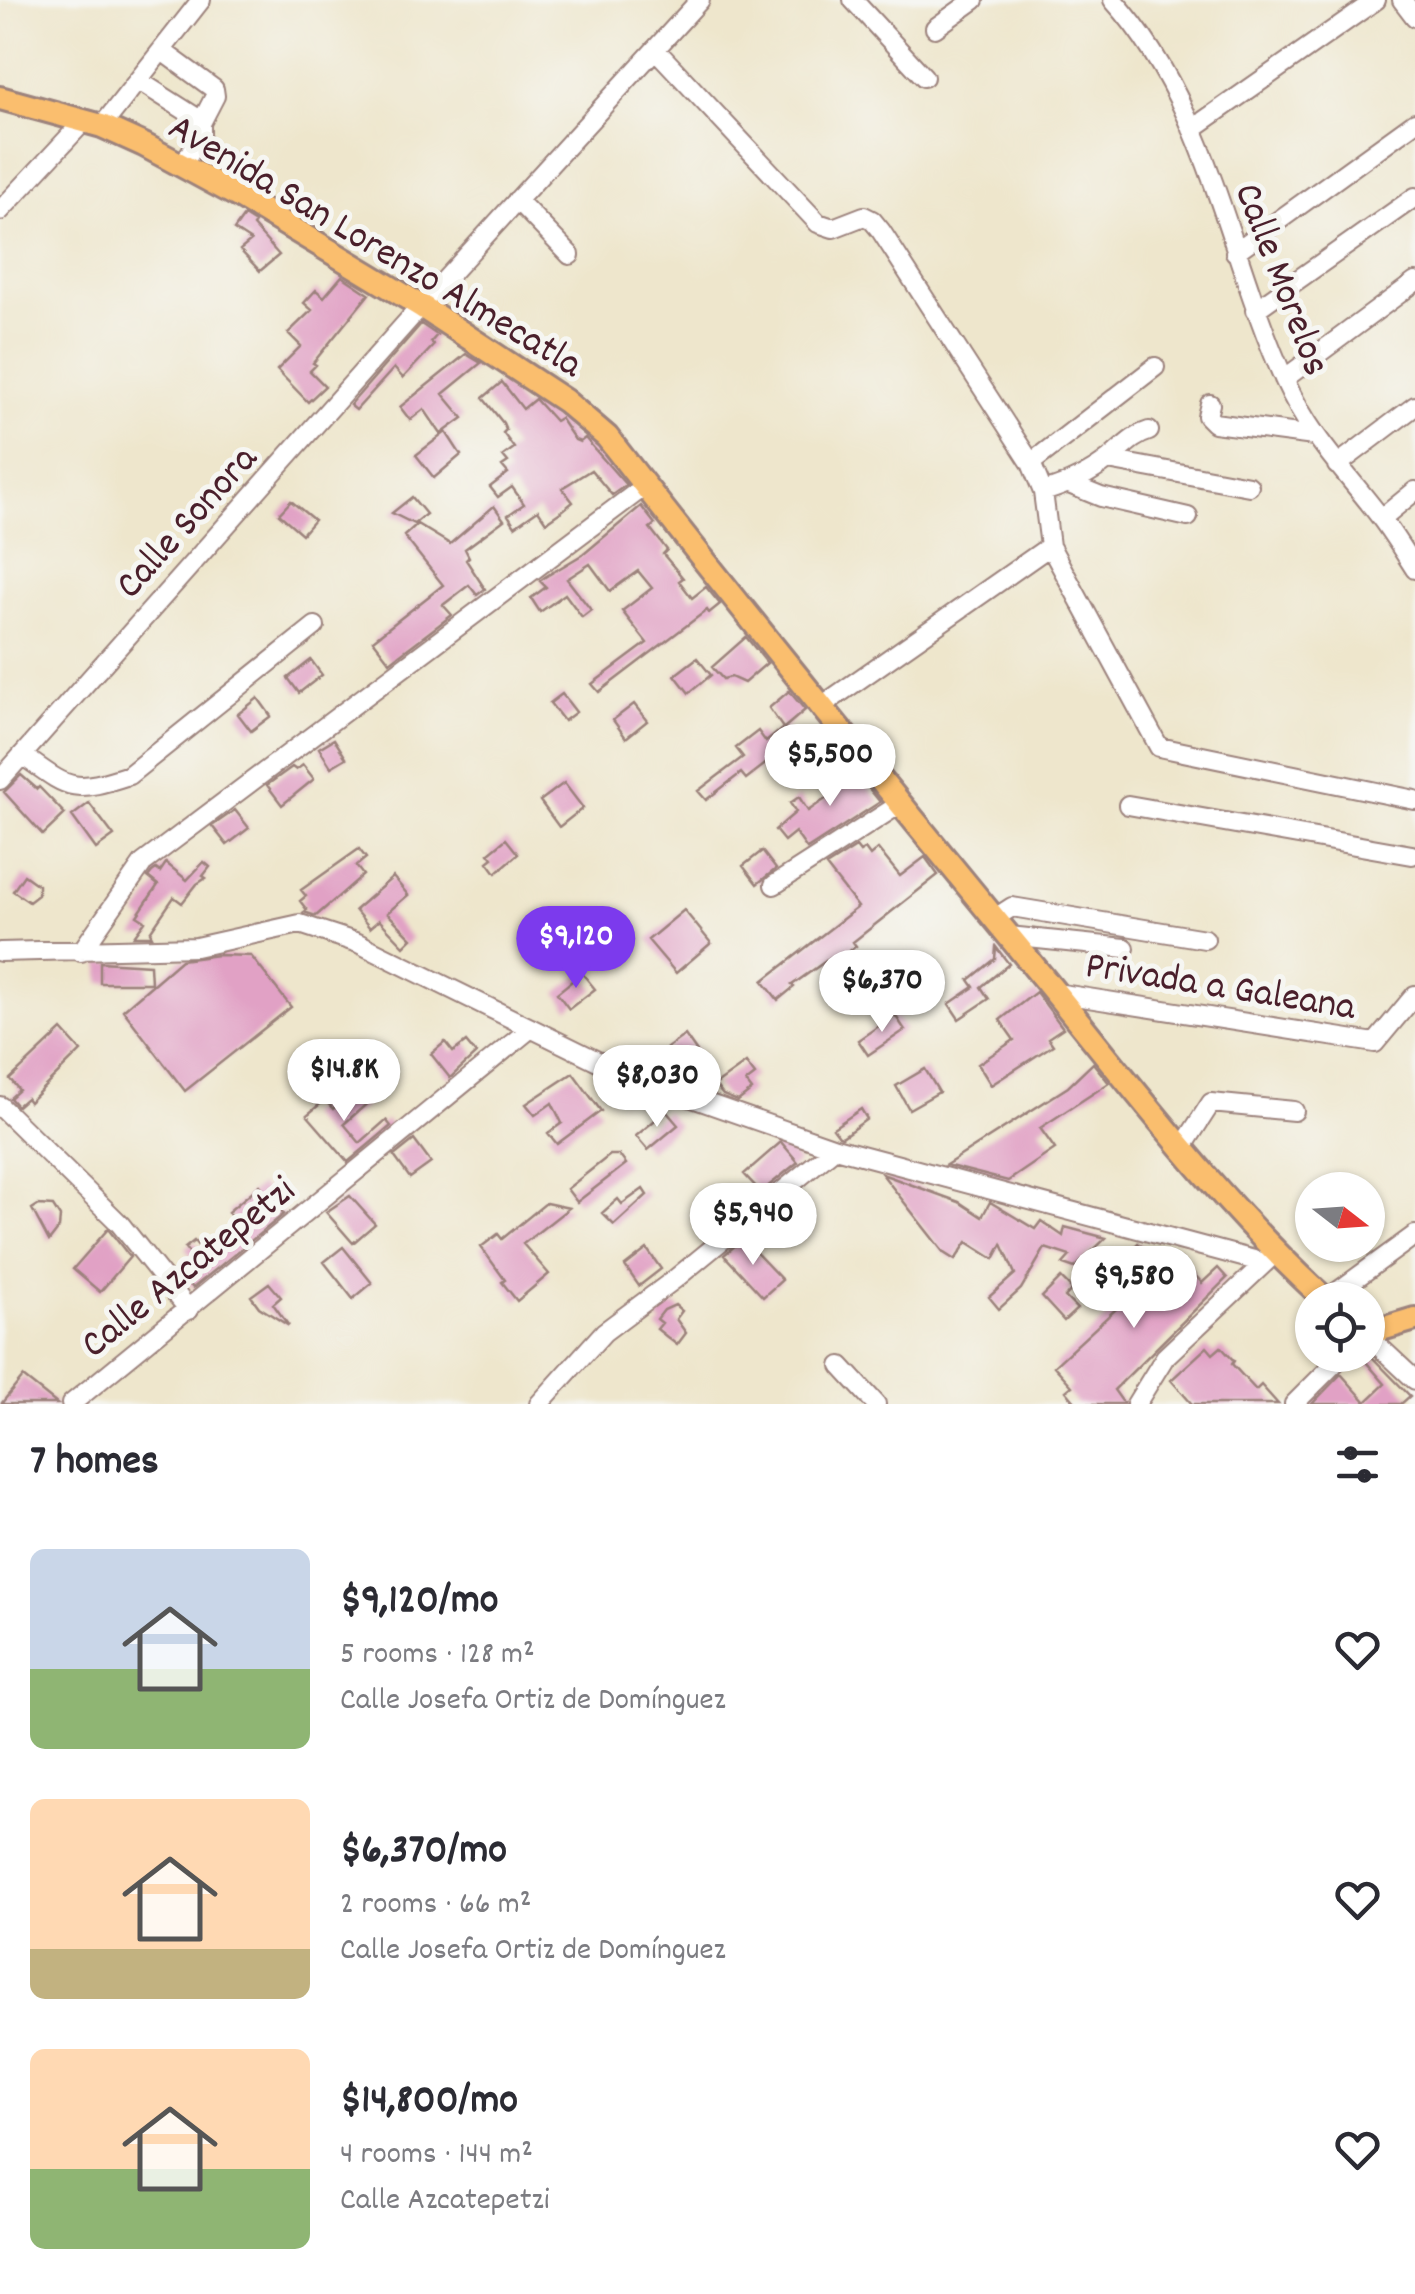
<!DOCTYPE html>
<html lang="en">
<head>
<meta charset="utf-8">
<style>
	:root { --surface:#fff; --page:#f2f2f3; --text:#2b2b33; --muted:#7c7c81; --accent:#7c3aed }
	body { margin:0; font-family:Dekko,sans-serif; background:var(--page); color:var(--text); height:100vh; display:flex; flex-direction:column; font-size:38px; white-space:nowrap }
	* { box-sizing:border-box; margin:0 }
	p { font-size:32px; color:var(--muted) }
	.icon { flex:none; width:55px; height:55px; fill:none; stroke:currentColor; stroke-width:2; stroke-linecap:round; stroke-linejoin:round }
	.map { position:relative; height:1404px; overflow:hidden }
	.drawer { display:flex; flex-direction:column; background:var(--surface); flex:1 }
	.drawer>* { flex:none }
	.needle { width:65px; rotate:107deg }
	.fabs { position:absolute; left:1295px; top:1172px; display:grid; gap:20px }
	.fabs a { display:grid; place-items:center; width:90px; height:90px; border-radius:50%; background:var(--surface); box-shadow:0 2px 8px #0004; font-size:50px }
	.price { position:absolute; translate:-50% -85px; padding:0 22px; border-radius:35px; background:#fff; color:#222; font-size:32px; line-height:65px; filter:drop-shadow(0 2px 5px #0008) }
	.price::after { content:''; position:absolute; left:50%; top:60px; width:30px; height:22px; margin-left:-15px; background:inherit; clip-path:polygon(0 0,100% 0,50% 100%) }
	.price.selected { background:var(--accent); color:#fff }
	ul { padding:0; list-style:none }
	li { display:flex; align-items:center; gap:30px; height:250px; padding:0 30px }
	li span { display:grid; place-items:center; flex:none; width:280px; height:200px; border-radius:15px; color:#555 }
	li>.icon { margin-inline-start:auto }
	span .icon { width:120px; height:120px; fill:#fffc; stroke-width:1 }
	li b { font-size:42px }
	h2 { display:flex; justify-content:space-between; align-items:center; height:120px; padding:0 30px; font-size:42px }
	.map>svg:first-child { display:block }
	.building { fill:#e1a1c5 }
	.lines { fill:none; stroke-linecap:round; stroke-linejoin:round }
	.minor-casing { stroke:#9c827c; stroke-width:22 }
	.major-casing { stroke:#9c827c; stroke-width:28 }
	.minor { stroke:#fff; stroke-width:18 }
	.major { stroke:#fabe6e; stroke-width:22 }
	.labels { text-anchor:middle; stroke-width:10; stroke-linejoin:round; paint-order:stroke }
	.street-label { font-size:40px; fill:#4a1f2b; stroke:#f6f6f2 }
</style>
</head>
<body>
<div class="map">
<svg width="1415" height="1404" viewBox="0 0 1415 1404">
	<rect width="100%" height="100%" fill="#f6f6f2"/>
	<filter id="ink" filterUnits="userSpaceOnUse"><feTurbulence type="fractalNoise" baseFrequency=".01" numOctaves="2"/><feDisplacementMap in="SourceGraphic" scale="20" xChannelSelector="R" yChannelSelector="G"/><feConvolveMatrix kernelMatrix="1 2 1 2 8 2 1 2 1" color-interpolation-filters="sRGB"/></filter>
	<filter id="wash" filterUnits="userSpaceOnUse"><feTurbulence type="fractalNoise" baseFrequency=".0048" numOctaves="4" result="noise"/><feDisplacementMap in="SourceGraphic" scale="40" xChannelSelector="R" yChannelSelector="G"/><feGaussianBlur stdDeviation="2.25" result="paint"/><feColorMatrix in="noise" values="0 0 0 0 0 0 0 0 0 0 0 0 0 0 0 0 0 1.4 0 .05"/><feComposite in="paint" operator="in"/></filter>
	<g filter="url(#wash)">
		<rect width="100%" height="100%" fill="#eee6cc"/>
		<g id="blocks">
			<path class="building" d="M 244,216 L 255,223 L 253,226 L 279,255 L 260,271 L 240,250 L 251,241 L 234,230 Z
				M 342,276 L 369,294 L 313,363 L 316,365 L 310,371 L 325,386 L 308,402 L 277,370 L 301,346 L 288,333 L 312,310 L 304,303 L 316,290 L 324,297 Z
				M 421,324 L 437,335 L 431,342 L 434,345 L 403,378 L 394,368 L 356,410 L 350,405 Z
				M 466,354 L 481,363 L 443,394 L 463,418 L 441,434 L 424,409 L 410,420 L 400,407 Z
				M 502,382 L 523,409 L 535,399 L 555,421 L 560,418 L 575,440 L 580,442 L 585,438 L 626,485 L 612,495 L 591,470 L 562,488 L 573,502 L 562,511 L 546,522 L 538,510 L 515,526 L 508,515 L 524,504 L 512,487 L 498,497 L 490,487 L 508,473 L 502,466 L 508,462 L 503,456 L 514,448 L 503,433 L 506,430 L 503,423 L 483,398 Z
				M 446,432 L 461,455 L 434,478 L 416,455 Z
				M 412,497 L 426,514 L 414,524 L 392,513 Z
				M 291,501 L 314,520 L 302,534 L 279,514 Z
				M 494,506 L 504,520 L 465,549 L 469,557 L 466,560 L 485,589 L 477,595 L 469,585 L 443,605 L 452,615 L 390,662 L 373,640 L 443,585 L 404,536 L 417,524 L 450,544 Z
				M 641,506 L 655,524 L 650,528 L 667,550 L 663,554 L 683,578 L 679,581 L 692,598 L 706,587 L 720,604 L 709,613 L 707,610 L 599,692 L 592,684 L 647,643 L 622,611 L 652,588 L 638,571 L 610,591 L 590,564 L 567,579 L 591,610 L 582,617 L 565,594 L 540,612 L 531,598 L 546,587 L 540,581 L 545,577 L 585,553 Z
				M 746,637 L 767,663 L 744,683 L 731,677 L 723,679 L 712,667 Z
				M 697,658 L 711,675 L 689,693 L 675,675 Z
				M 311,660 L 322,675 L 299,693 L 288,678 Z
				M 789,691 L 805,710 L 784,728 L 795,741 L 746,779 L 741,773 L 706,800 L 698,791 L 743,757 L 736,748 L 758,731 L 766,742 L 783,728 L 769,708 Z
				M 562,694 L 576,712 L 564,721 L 550,703 Z
				M 258,698 L 271,716 L 251,731 L 238,714 Z
				M 634,704 L 647,721 L 626,738 L 613,720 Z
				M 334,739 L 346,758 L 331,767 L 319,748 Z
				M 843,757 L 880,802 L 807,849 L 795,832 L 784,841 L 775,830 L 796,812 L 790,803 L 799,797 L 808,811 L 831,795 L 828,792 L 845,778 L 834,764 Z
				M 303,765 L 314,779 L 282,805 L 267,785 L 292,767 L 296,770 Z
				M 21,775 L 37,789 L 39,787 L 65,814 L 43,835 L 4,792 Z
				M 564,783 L 583,808 L 559,827 L 540,801 Z
				M 89,803 L 114,836 L 96,849 L 72,816 Z
				M 235,810 L 249,828 L 227,845 L 212,826 Z
				M 506,839 L 518,854 L 496,873 L 488,862 L 493,858 L 489,853 Z
				M 856,847 L 860,852 L 865,849 L 870,856 L 878,849 L 900,876 L 925,857 L 938,875 L 853,942 L 856,946 L 834,963 L 830,958 L 792,985 L 794,987 L 778,1000 L 763,981 L 858,907 L 826,866 Z
				M 359,849 L 366,858 L 356,866 L 363,875 L 316,916 L 304,912 L 307,910 L 300,901 L 306,896 L 301,890 Z
				M 762,851 L 776,869 L 757,884 L 743,866 Z
				M 204,862 L 210,867 L 203,876 L 206,878 L 197,884 L 182,903 L 174,897 L 150,932 L 152,936 L 134,936 L 145,921 L 137,916 L 158,885 L 148,877 L 152,872 L 156,869 L 160,872 L 166,863 L 187,880 Z
				M 24,875 L 38,885 L 38,895 L 29,902 L 13,891 Z
				M 393,877 L 408,895 L 387,913 L 412,938 L 404,946 L 379,920 L 370,928 L 355,910 Z
				M 684,910 L 711,943 L 676,973 L 648,940 Z
				M 996,947 L 1009,964 L 981,987 L 989,999 L 959,1019 L 949,1004 L 974,987 L 969,980 L 995,959 Z
				M 218,955 L 251,956 L 291,1007 L 185,1091 L 123,1010 L 181,960 Z
				M 100,962 L 150,965 L 151,983 L 100,983 Z
				M 582,973 L 595,989 L 569,1009 L 557,993 Z
				M 1036,992 L 1063,1028 L 1048,1038 L 1053,1045 L 991,1085 L 978,1064 L 1014,1040 L 1000,1020 Z
				M 895,1015 L 905,1030 L 868,1055 L 858,1040 Z
				M 62,1030 L 81,1051 L 29,1102 L 26,1098 L 17,1106 L 10,1098 L 19,1090 L 10,1079 Z
				M 685,1035 L 699,1055 L 681,1068 L 667,1048 Z
				M 445,1042 L 453,1052 L 466,1042 L 476,1054 L 450,1078 L 431,1054 Z
				M 746,1063 L 755,1075 L 746,1082 L 752,1090 L 738,1101 L 723,1095 L 715,1085 Z
				M 1093,1063 L 1109,1083 L 1040,1128 L 1055,1149 L 1008,1181 L 946,1165 L 1068,1087 Z
				M 925,1069 L 939,1092 L 909,1109 L 896,1086 Z
				M 573,1073 L 601,1111 L 557,1144 L 548,1133 L 562,1123 L 552,1103 L 535,1115 L 526,1104 Z
				M 358,1087 L 370,1101 L 344,1124 L 360,1143 L 386,1120 L 391,1126 L 348,1162 L 307,1115 L 325,1100 L 333,1109 Z
				M 861,1109 L 867,1119 L 842,1137 L 839,1136 L 833,1128 Z
				M 666,1111 L 678,1125 L 648,1150 L 636,1136 Z
				M 414,1140 L 431,1163 L 410,1178 L 394,1156 Z
				M 781,1142 L 798,1162 L 761,1192 L 744,1174 Z
				M 610,1155 L 619,1155 L 626,1164 L 577,1202 L 567,1189 Z
				M 882,1174 L 959,1202 L 982,1217 L 990,1202 L 1035,1229 L 1041,1221 L 1063,1236 L 1065,1227 L 1106,1238 L 1075,1268 L 1063,1264 L 1070,1256 L 1045,1248 L 1021,1289 L 999,1309 L 989,1297 L 1015,1274 L 1002,1244 L 994,1259 L 967,1242 L 955,1260 L 944,1253 Z
				M 260,1185 L 284,1214 L 193,1288 L 182,1275 L 196,1262 L 185,1248 L 194,1241 L 206,1255 L 241,1228 L 228,1212 Z
				M 643,1189 L 647,1195 L 614,1225 L 602,1213 L 618,1199 L 622,1204 Z
				M 350,1196 L 375,1224 L 353,1243 L 326,1212 Z
				M 546,1203 L 569,1208 L 523,1244 L 549,1274 L 517,1301 L 502,1282 L 505,1280 L 481,1247 L 498,1234 L 502,1239 Z
				M 38,1205 L 53,1206 L 60,1217 L 59,1228 L 49,1241 L 32,1209 Z
				M 108,1229 L 130,1257 L 100,1292 L 73,1269 Z
				M 743,1239 L 782,1280 L 763,1297 L 724,1255 Z
				M 1138,1243 L 1161,1266 L 1171,1268 L 1181,1259 L 1202,1283 L 1218,1268 L 1227,1278 L 1114,1390 L 1124,1404 L 1077,1404 L 1066,1391 L 1072,1386 L 1054,1366 L 1116,1309 L 1127,1301 L 1129,1304 L 1155,1279 L 1130,1251 Z
				M 343,1247 L 372,1283 L 353,1299 L 324,1262 Z
				M 647,1249 L 661,1269 L 639,1286 L 625,1266 Z
				M 1061,1278 L 1072,1289 L 1065,1297 L 1077,1309 L 1064,1321 L 1042,1297 Z
				M 269,1283 L 281,1297 L 273,1304 L 289,1326 L 259,1307 L 251,1296 Z
				M 675,1305 L 682,1311 L 676,1319 L 686,1333 L 677,1345 L 657,1329 L 662,1323 L 657,1319 L 664,1310 Z
				M 1207,1347 L 1213,1354 L 1221,1347 L 1234,1361 L 1232,1364 L 1256,1390 L 1261,1385 L 1278,1404 L 1192,1404 L 1171,1380 Z
				M 1368,1353 L 1410,1396 L 1401,1404 L 1312,1404 L 1341,1374 L 1366,1402 L 1385,1384 L 1361,1356 Z
				M 23,1377 L 57,1404 L 1,1404 Z"/>
		</g>
	</g>
	<g filter="url(#ink)">
		<use href="#blocks" fill-opacity="0" stroke="#9c827c" stroke-width="2.5"/>
		<g class="lines">
			<defs>
				<path id="minor" d="M 853,0 L 924,77
					M 1113,0 C 1208,104 1228,256 1285,381 C 1312,440 1343,468 1381,518 C 1393,534 1404,552 1415,569
					M 1402,0 L 1415,17
					M 935,28 L 974,0
					M 655,49 L 818,223 L 833,228 L 864,216 L 872,220 L 881,231 L 1031,463 L 1043,492 L 1050,546 L 1159,747 L 1415,800
					M 162,51 L 214,89 L 215,96 L 201,123
					M 139,81 L 194,116 L 201,123 L 201,134 L 183,165
					M 102,126 L 201,0
					M 1192,129 L 1376,0
					M 517,200 L 570,255
					M 0,211 L 85,120
					M 1235,252 L 1415,122
					M 1255,310 L 1415,197
					M 1284,379 L 1415,282
					M 1210,404 L 1207,416 L 1214,423 L 1314,436
					M 1108,460 L 1249,486
					M 1031,463 L 1155,367
					M 1337,465 L 1415,406
					M 1069,484 L 1101,497 L 1188,517
					M 1043,492 C 1067,485 1089,475 1109,459 C 1123,448 1132,436 1149,431
					M 1382,518 L 1415,491
					M 820,707 L 1050,546
					M 22,755 C 70,789 71,794 129,775 L 315,626
					M 0,780 L 421,306 L 700,0
					M 1128,805 L 1412,855
					M 774,885 L 900,804
					M 995,918 L 1012,907 L 1205,939
					M 1009,936 L 1125,948
					M 0,952 L 196,947 L 300,924 L 358,943 L 624,1074 L 835,1148 L 1265,1263
					M 81,952 L 143,863 L 645,486
					M 1056,993 L 1375,1043 L 1415,995
					M 0,1106 L 120,1224 L 189,1310
					M 1182,1148 L 1211,1103 L 1294,1111
					M 1326,1300 L 1415,1235
					M 1368,1336 L 1415,1380
					M 841,1366 L 876,1404
					M 71,1404 L 531,1028
					M 539,1404 L 604,1332 L 675,1279 L 835,1148
					M 1136,1404 L 1165,1357 L 1270,1258
					M 1294,1404 L 1343,1355"/>
				<path id="major" d="M 0,98 L 102,126 L 144,145 L 242,198 L 421,306 L 565,401 L 607,437 C 747,617 891,793 1036,969 C 1129,1082 1217,1201 1326,1300
					M 1368,1333 L 1415,1319"/>
			</defs>
			<use href="#minor" class="minor-casing"/>
			<use href="#major" class="major-casing"/>
			<use href="#minor" class="minor"/>
			<use href="#major" class="major"/>
		</g>
	</g>
	<g class="labels">
		<g class="street-label">
			<text transform="translate(377 243) rotate(31)" y="14">Avenida San Lorenzo Almecatla</text>
			<text transform="translate(1285 278) rotate(69)" y="14">Calle Morelos</text>
			<text transform="translate(184 520) rotate(-48)" y="14">Calle Sonora</text>
			<text transform="translate(1221 983) rotate(9)" y="14">Privada a Galeana</text>
			<text transform="translate(186 1265) rotate(-39)" y="14">Calle Azcatepetzi</text>
		</g>
	</g>
</svg>
<div class="fabs">
<a><svg class="needle" viewBox="-14 -14 28 28"><path d="M0-13l5 13h-10z" fill="#e53935"/><path d="M0 13l5-13h-10z" fill="#7c7c81"/></svg></a>
<a><svg class="icon" aria-label="locate" viewBox="0 0 24 24"><circle cx="12" cy="12" r="6"/><path d="M12 2v4M12 18v4M2 12h4M18 12h4"/></svg></a>
</div>
<b class="price" style="left:830px;top:809px">$5,500</b>
<b class="price selected" style="left:576px;top:991px">$9,120</b>
<b class="price" style="left:882px;top:1035px">$6,370</b>
<b class="price" style="left:344px;top:1124px">$14.8K</b>
<b class="price" style="left:657px;top:1130px">$8,030</b>
<b class="price" style="left:753px;top:1268px">$5,940</b>
<b class="price" style="left:1134px;top:1331px">$9,580</b>
</div>
<section class="drawer">
<h2>7 homes<svg class="icon" aria-label="filters" viewBox="0 0 24 24"><path d="M4 7h16M4 17h16"/><circle cx="9" cy="7" r="2"/><circle cx="15" cy="17" r="2"/></svg></h2>
<ul>
<li><span style="background:linear-gradient(#c9d6e8 60%,#8fb573 0)"><svg class="icon" aria-label="home" viewBox="0 0 24 24"><path d="M3 11l9-7 9 7M6 9v11h12V9"/></svg></span><div><b>$9,120/mo</b><p>5 rooms · 128 m²</p><p>Calle Josefa Ortiz de Domínguez</p></div><svg class="icon" aria-label="heart" viewBox="0 0 24 24"><path d="M12 20l-8-8c-3-5 5-10 8-4 3-6 11-1 8 4z"/></svg></li>
<li><span style="background:linear-gradient(#ffd9b3 75%,#c2b280 0)"><svg class="icon" aria-label="home" viewBox="0 0 24 24"><path d="M3 11l9-7 9 7M6 9v11h12V9"/></svg></span><div><b>$6,370/mo</b><p>2 rooms · 66 m²</p><p>Calle Josefa Ortiz de Domínguez</p></div><svg class="icon" aria-label="heart" viewBox="0 0 24 24"><path d="M12 20l-8-8c-3-5 5-10 8-4 3-6 11-1 8 4z"/></svg></li>
<li><span style="background:linear-gradient(#ffd9b3 60%,#8fb573 0)"><svg class="icon" aria-label="home" viewBox="0 0 24 24"><path d="M3 11l9-7 9 7M6 9v11h12V9"/></svg></span><div><b>$14,800/mo</b><p>4 rooms · 144 m²</p><p>Calle Azcatepetzi</p></div><svg class="icon" aria-label="heart" viewBox="0 0 24 24"><path d="M12 20l-8-8c-3-5 5-10 8-4 3-6 11-1 8 4z"/></svg></li>
</ul>
</section>
</body>
</html>
